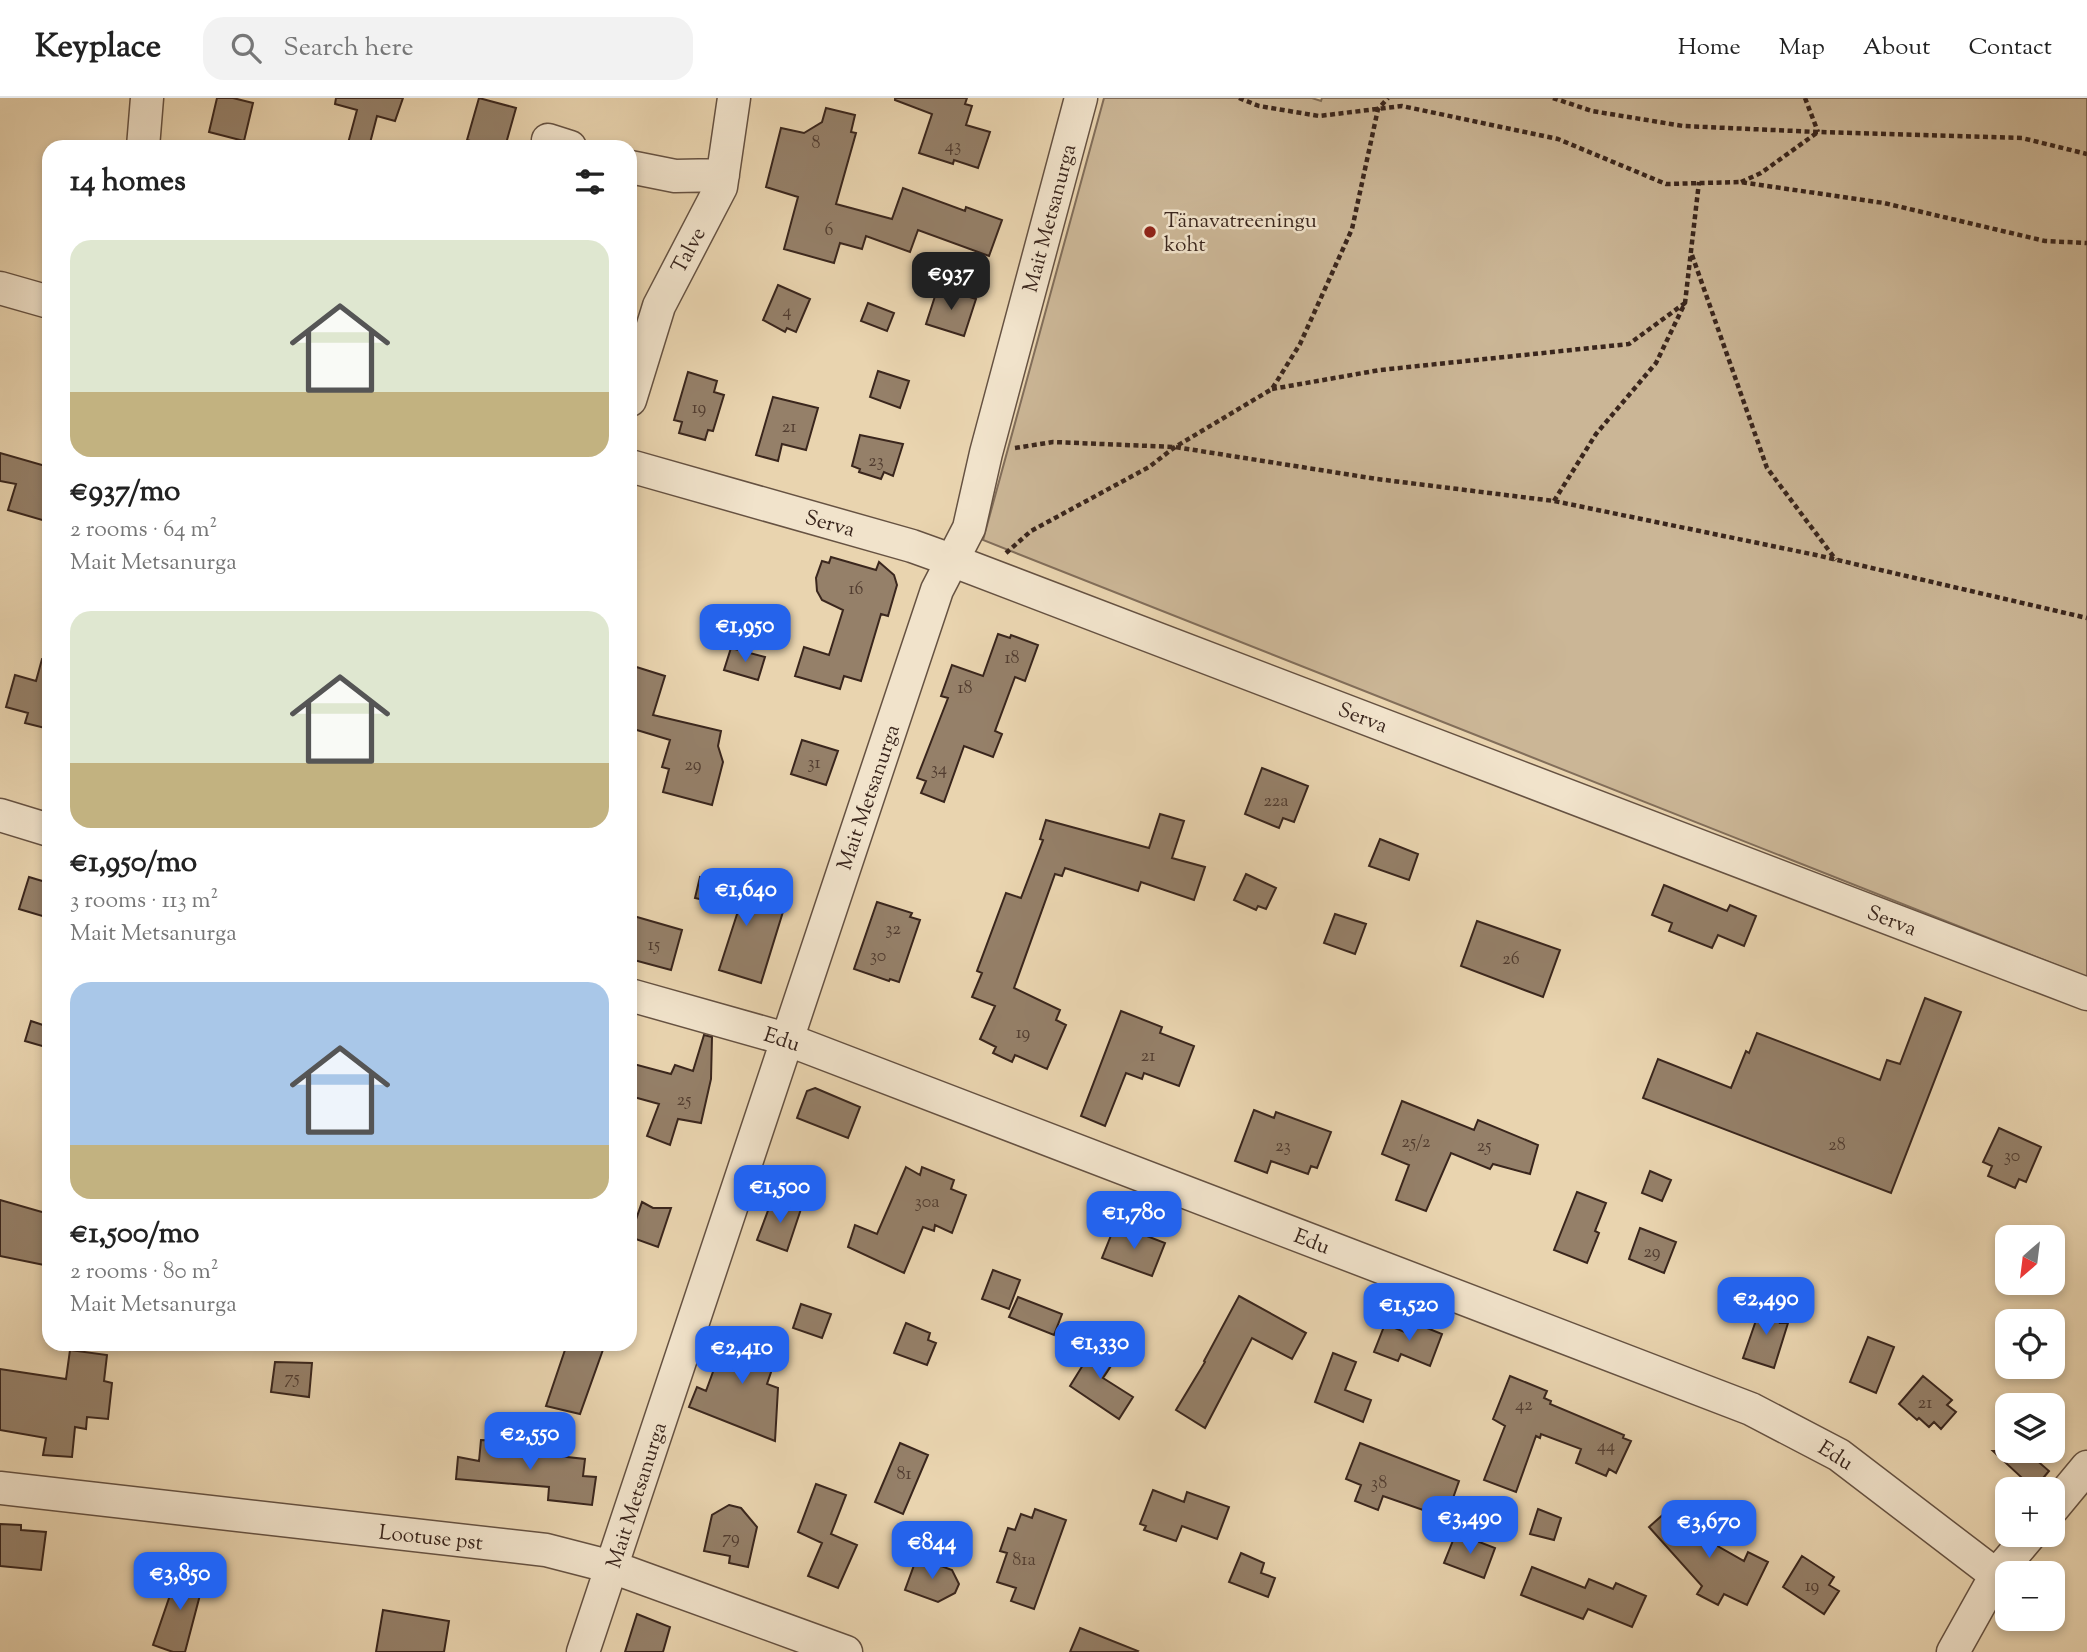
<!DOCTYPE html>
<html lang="en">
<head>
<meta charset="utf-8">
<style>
	:root { --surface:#fff; --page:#f2f2f2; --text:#222; --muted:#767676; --line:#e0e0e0; --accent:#2563eb }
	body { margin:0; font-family:"Sorts Mill Goudy",serif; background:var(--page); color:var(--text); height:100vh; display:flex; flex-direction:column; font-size:26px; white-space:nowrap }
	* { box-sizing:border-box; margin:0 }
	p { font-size:23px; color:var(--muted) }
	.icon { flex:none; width:38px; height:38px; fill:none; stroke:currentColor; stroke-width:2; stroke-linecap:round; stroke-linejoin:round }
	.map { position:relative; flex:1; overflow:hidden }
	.panel { position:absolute; left:42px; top:42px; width:595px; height:1211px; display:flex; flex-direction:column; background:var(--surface); border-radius:21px; box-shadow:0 4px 10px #0003 }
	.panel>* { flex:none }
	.needle { width:46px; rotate:208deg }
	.buttons { position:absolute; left:1995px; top:1127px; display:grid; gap:14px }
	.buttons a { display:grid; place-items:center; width:70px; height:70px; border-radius:14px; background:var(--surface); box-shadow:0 4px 10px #0003; font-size:35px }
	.price { position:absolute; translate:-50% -60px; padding:0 16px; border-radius:14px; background:var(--accent); color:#fff; font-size:23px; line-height:46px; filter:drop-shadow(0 2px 4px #0008) }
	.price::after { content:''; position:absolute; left:50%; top:42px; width:21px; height:16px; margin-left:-10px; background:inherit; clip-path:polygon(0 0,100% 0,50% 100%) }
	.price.current { background:#222; color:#fff }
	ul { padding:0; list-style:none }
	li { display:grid; align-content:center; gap:14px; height:371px; padding:0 28px }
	li span { display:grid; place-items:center; height:217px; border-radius:21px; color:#555 }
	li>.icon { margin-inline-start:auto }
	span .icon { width:126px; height:126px; fill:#fffc; stroke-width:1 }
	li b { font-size:30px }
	h2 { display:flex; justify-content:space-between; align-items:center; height:84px; padding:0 28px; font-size:30px }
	header { display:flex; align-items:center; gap:42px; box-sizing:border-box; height:98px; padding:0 35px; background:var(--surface); border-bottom:2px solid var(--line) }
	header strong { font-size:33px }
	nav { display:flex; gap:38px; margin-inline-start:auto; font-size:24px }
	.search { width:490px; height:63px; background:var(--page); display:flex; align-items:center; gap:18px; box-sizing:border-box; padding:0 24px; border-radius:21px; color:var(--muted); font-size:26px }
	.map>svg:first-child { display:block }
	.green { fill:#cbb696; stroke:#826e5a; stroke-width:2 }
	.building { fill:#958069; stroke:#3a261d; stroke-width:2 }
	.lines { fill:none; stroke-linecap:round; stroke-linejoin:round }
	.minor-casing { stroke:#665242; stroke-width:35 }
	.path { stroke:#3a261d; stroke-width:4.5; stroke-dasharray:5 3.5; stroke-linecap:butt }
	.minor { stroke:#f1e3cb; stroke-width:32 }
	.poi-dot { fill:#8f2418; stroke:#f1e3cb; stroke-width:2.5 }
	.labels { text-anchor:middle; stroke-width:5; stroke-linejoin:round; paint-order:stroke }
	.number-label { font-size:18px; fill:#513c30 }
	.street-label { font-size:21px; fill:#3a261d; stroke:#f1e3cb }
	.poi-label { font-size:21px; fill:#3a261d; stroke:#f1e3cb; text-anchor:start }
</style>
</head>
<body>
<header>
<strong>Keyplace</strong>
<div class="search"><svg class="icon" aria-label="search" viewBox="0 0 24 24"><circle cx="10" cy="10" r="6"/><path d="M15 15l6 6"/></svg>Search here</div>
<nav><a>Home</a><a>Map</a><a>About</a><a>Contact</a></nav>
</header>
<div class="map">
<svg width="2087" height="1554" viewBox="0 0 2087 1554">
	<rect width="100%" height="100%" fill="#e9d4af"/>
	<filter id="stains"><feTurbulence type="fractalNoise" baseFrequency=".00286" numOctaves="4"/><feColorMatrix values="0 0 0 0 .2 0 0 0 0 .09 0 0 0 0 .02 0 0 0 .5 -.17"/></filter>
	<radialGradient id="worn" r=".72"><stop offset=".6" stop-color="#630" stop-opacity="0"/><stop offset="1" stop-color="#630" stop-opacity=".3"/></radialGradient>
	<path class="green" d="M 1104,0 L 1312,0 L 1321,3 L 1322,0 L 2087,0 L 2087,879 L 983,442 Z"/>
	<path class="building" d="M 217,0 L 233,0 L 253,5 L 244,43 L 209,34 Z
		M 336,0 L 403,0 L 395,23 L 377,18 L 369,49 L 347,49 L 357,12 L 335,6 Z
		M 479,0 L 516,10 L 505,49 L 490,49 L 467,42 Z
		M 895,0 L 967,0 L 965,6 L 972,8 L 966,27 L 990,34 L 978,70 L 954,62 L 953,66 L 919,55 L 932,16 L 895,2 Z
		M 826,10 L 855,17 L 851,34 L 856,35 L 836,106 L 892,121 L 903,90 L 965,113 L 966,109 L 1002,122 L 989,158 L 918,132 L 910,154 L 866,138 L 862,151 L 840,145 L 834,165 L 784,151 L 798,99 L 766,89 L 781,30 L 804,35 L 822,24 Z
		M 778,187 L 810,201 L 796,234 L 787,230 L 785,234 L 763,222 Z
		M 938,189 L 976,201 L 964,238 L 926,226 Z
		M 868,205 L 894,215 L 887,233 L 861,223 Z
		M 878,273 L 909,283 L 900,310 L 870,299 Z
		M 688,274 L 717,283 L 714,294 L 724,297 L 713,333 L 708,332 L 705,342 L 679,335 L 682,324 L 674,322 Z
		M 773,299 L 818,310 L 806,352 L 782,346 L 778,363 L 756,357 Z
		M 860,337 L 903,346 L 893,378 L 884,374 L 881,381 L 859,374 L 860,371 L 852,368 Z
		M 0,355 L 49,369 L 49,424 L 8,412 L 16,386 L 0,383 Z
		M 831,459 L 876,472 L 879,464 L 894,477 L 897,487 L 888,518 L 881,516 L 861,583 L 844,578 L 840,591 L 795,578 L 804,549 L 829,557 L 843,512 L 822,502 L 817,493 L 816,480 L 822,463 L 829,465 Z
		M 998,536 L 1010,540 L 1011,537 L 1038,547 L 1025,583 L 1015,579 L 995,633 L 1002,636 L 993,659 L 964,648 L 944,704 L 921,695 L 926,683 L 917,680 L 948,600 L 941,598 L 952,567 L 983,578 Z
		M 731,550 L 765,559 L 758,582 L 724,572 Z
		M 42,561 L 49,562 L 49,631 L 25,625 L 28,615 L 6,609 L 15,577 L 36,583 Z
		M 630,567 L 665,578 L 653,617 L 721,633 L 718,648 L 723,664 L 712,707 L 663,694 L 669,671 L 662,669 L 670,642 L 630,630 Z
		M 802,642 L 838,653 L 826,687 L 791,676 Z
		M 1262,670 L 1308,688 L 1294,724 L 1283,720 L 1279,730 L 1245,716 Z
		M 1160,716 L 1184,723 L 1172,760 L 1205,769 L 1194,802 L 1141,784 L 1138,793 L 1065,770 L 1062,778 L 1055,776 L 1014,890 L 1060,912 L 1056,922 L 1066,927 L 1047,971 L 1015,957 L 1012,964 L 993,955 L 996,949 L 980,941 L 995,908 L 972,899 L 982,875 L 977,873 L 1006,795 L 1021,800 L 1043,742 L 1040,741 L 1046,722 L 1149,750 Z
		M 1380,741 L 1418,756 L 1409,782 L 1369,768 Z
		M 1246,776 L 1276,790 L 1266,811 L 1258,808 L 1256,812 L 1234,802 Z
		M 29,779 L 49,785 L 49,820 L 19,811 Z
		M 700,779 L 786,804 L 761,885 L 719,872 L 739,810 L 695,800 Z
		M 1664,787 L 1727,813 L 1730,807 L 1756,818 L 1744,848 L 1718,837 L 1712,850 L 1669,833 L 1672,825 L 1652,817 Z
		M 877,804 L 912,815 L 910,819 L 920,822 L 899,884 L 890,881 L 889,883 L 854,871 Z
		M 1335,816 L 1366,826 L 1355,856 L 1324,845 Z
		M 630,817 L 682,832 L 671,872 L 630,861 Z
		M 1477,823 L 1560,852 L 1543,899 L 1461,868 Z
		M 1925,900 L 1961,914 L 1891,1095 L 1643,1000 L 1658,961 L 1731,990 L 1746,953 L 1749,955 L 1757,935 L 1880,982 L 1887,962 L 1900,966 Z
		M 1121,913 L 1162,929 L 1160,935 L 1194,948 L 1179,988 L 1144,975 L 1142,981 L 1126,975 L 1105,1028 L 1081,1018 Z
		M 31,923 L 49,929 L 49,950 L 25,943 Z
		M 704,937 L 712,939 L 711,981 L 701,1025 L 678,1021 L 670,1047 L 647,1038 L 659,1006 L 630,998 L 630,965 L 671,976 L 675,967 L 693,973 Z
		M 815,990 L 860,1009 L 848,1040 L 797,1020 L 807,993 Z
		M 1402,1003 L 1474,1032 L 1478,1022 L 1538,1047 L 1530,1076 L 1493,1066 L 1490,1071 L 1451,1055 L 1426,1113 L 1396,1102 L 1409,1067 L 1382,1056 Z
		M 1254,1012 L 1274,1020 L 1276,1014 L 1331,1034 L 1317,1070 L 1311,1068 L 1308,1076 L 1271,1063 L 1267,1075 L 1235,1063 Z
		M 1999,1030 L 2041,1049 L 2026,1084 L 2019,1081 L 2015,1090 L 1988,1078 L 1992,1068 L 1983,1064 Z
		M 906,1069 L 920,1077 L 922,1069 L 954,1082 L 951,1091 L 966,1097 L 952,1135 L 935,1127 L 934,1133 L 923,1129 L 904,1175 L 848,1149 L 855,1127 L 877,1136 Z
		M 1650,1073 L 1671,1082 L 1662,1103 L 1642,1095 Z
		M 1577,1094 L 1606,1105 L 1595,1133 L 1599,1135 L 1587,1165 L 1554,1152 Z
		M 780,1101 L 802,1108 L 787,1153 L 757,1142 L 769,1110 L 776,1112 Z
		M 0,1102 L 49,1116 L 49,1168 L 0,1158 Z
		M 642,1104 L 653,1110 L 671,1110 L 658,1149 L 630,1139 Z
		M 1121,1128 L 1165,1145 L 1152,1178 L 1102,1160 L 1112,1135 L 1117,1137 Z
		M 1640,1130 L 1676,1144 L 1664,1175 L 1629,1161 Z
		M 993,1172 L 1020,1182 L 1009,1211 L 982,1201 Z
		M 1239,1198 L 1306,1235 L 1292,1261 L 1252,1240 L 1205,1330 L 1176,1312 L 1205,1264 L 1204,1263 Z
		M 1018,1199 L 1062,1216 L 1054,1237 L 1009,1219 Z
		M 1762,1205 L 1784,1213 L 1780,1225 L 1788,1225 L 1774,1270 L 1743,1260 Z
		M 801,1206 L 831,1216 L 822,1240 L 793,1230 Z
		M 1412,1224 L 1442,1236 L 1430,1268 L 1401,1256 L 1398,1263 L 1374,1254 L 1385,1226 L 1407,1235 Z
		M 906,1225 L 930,1235 L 928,1242 L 936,1245 L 927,1267 L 894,1255 Z
		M 729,1230 L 780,1248 L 767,1286 L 778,1290 L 775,1343 L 689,1309 L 697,1289 L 706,1293 Z
		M 1868,1239 L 1894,1249 L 1876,1295 L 1850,1284 Z
		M 1093,1243 L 1117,1259 L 1103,1280 L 1133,1299 L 1119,1321 L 1070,1288 L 1083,1267 L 1080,1264 Z
		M 567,1246 L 605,1246 L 580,1316 L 546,1308 Z
		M 70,1252 L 107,1257 L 104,1283 L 112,1285 L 108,1321 L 87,1319 L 86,1331 L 75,1329 L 72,1359 L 43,1357 L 46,1340 L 0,1332 L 0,1271 L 66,1281 Z
		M 1333,1255 L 1356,1264 L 1345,1292 L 1371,1302 L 1363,1324 L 1315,1304 Z
		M 275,1264 L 312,1265 L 309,1299 L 271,1294 Z
		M 1510,1278 L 1547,1293 L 1544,1300 L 1551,1303 L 1550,1306 L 1624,1337 L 1623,1340 L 1631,1343 L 1616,1375 L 1609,1371 L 1606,1378 L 1576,1365 L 1581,1351 L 1541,1336 L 1540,1340 L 1536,1338 L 1516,1394 L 1484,1382 L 1505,1328 L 1493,1321 Z
		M 1923,1278 L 1952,1302 L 1947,1307 L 1956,1314 L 1941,1331 L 1934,1324 L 1929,1329 L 1919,1320 L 1917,1322 L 1899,1306 Z
		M 481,1342 L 501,1343 L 501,1352 L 585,1361 L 583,1378 L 596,1379 L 592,1407 L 548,1402 L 549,1389 L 456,1381 L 458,1359 L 479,1363 Z
		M 900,1345 L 928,1357 L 903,1416 L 875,1404 Z
		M 1360,1345 L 1459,1383 L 1446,1420 L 1383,1398 L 1378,1412 L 1355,1403 L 1361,1387 L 1346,1381 Z
		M 1993,1353 L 2026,1353 L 2049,1373 L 2034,1391 Z
		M 816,1386 L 846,1397 L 831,1436 L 857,1447 L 838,1490 L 808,1478 L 822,1445 L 798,1434 Z
		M 1153,1392 L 1184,1404 L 1187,1394 L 1229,1409 L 1217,1441 L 1182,1428 L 1176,1443 L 1144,1432 L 1146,1428 L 1140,1426 Z
		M 1675,1406 L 1707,1442 L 1744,1463 L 1748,1454 L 1768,1464 L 1747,1507 L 1724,1496 L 1718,1507 L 1697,1496 L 1702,1488 L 1649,1429 Z
		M 729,1407 L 741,1410 L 757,1429 L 748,1469 L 729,1465 L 730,1458 L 704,1453 L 712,1417 Z
		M 1035,1411 L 1066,1422 L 1034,1511 L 1011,1503 L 1016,1490 L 997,1484 L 1007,1455 L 1000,1453 L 1008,1430 L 1015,1432 L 1021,1416 L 1032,1420 Z
		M 1538,1411 L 1561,1420 L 1554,1442 L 1530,1436 Z
		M 0,1426 L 21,1427 L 21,1432 L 46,1434 L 41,1472 L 0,1468 Z
		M 1456,1435 L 1495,1450 L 1484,1480 L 1444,1465 Z
		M 1241,1455 L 1264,1465 L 1261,1475 L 1275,1480 L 1268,1499 L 1229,1484 Z
		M 1802,1458 L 1834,1479 L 1829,1487 L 1839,1493 L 1824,1516 L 1783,1489 Z
		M 917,1459 L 952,1472 L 959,1486 L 955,1495 L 938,1504 L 905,1492 Z
		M 1532,1469 L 1585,1490 L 1589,1481 L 1613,1491 L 1616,1485 L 1646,1498 L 1632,1529 L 1588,1511 L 1583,1521 L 1521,1497 Z
		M 179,1471 L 211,1482 L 200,1497 L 185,1554 L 173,1554 L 153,1547 Z
		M 383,1512 L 449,1523 L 444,1554 L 376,1554 Z
		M 637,1516 L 670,1529 L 663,1554 L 625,1554 Z
		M 1080,1530 L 1138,1553 L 1137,1554 L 1070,1554 Z"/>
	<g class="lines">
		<defs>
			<path id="minor" d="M 548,42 L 570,49
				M 143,49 L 147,0
				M 630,69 L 675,78 L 723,77
				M 0,190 L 49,204
				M 630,302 L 659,208 L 721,89 L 734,0
				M 630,368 L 912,448 L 951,462 L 2087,896
				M 0,717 L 49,732
				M 630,897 L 786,941 L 1751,1311 L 1839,1357 L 1996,1477
				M 0,1390 L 546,1452 L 612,1469 L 846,1554
				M 2053,1410 L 2087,1369
				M 583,1554 L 937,492 L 969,430 L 986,355 L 1081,0
				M 1953,1554 L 1996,1477 L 2030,1437"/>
		</defs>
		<use href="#minor" class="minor-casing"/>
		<path class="path" d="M 1239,0 L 1259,8 L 1319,18 L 1402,8 L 1558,41 L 1666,86 L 1740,84 L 1884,105 L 2045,143 L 2087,145
			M 1553,0 L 1592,13 L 1683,28 L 1818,34 L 2022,40 L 2087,56
			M 1805,0 L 1818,34
			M 1741,84 L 1761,75 L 1818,34
			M 1692,157 L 1767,370 L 1836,462
			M 1272,291 L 1380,272 L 1629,246 L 1685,205
			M 1015,350 L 1053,344 L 1175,349 L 1377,381 L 1554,403 L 1816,457 L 2087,520
			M 1554,403 L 1596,336 L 1656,265 L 1685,205 L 1699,84
			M 1006,455 L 1031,433 L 1149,369 L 1175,349 L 1272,291 L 1300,246 L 1352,131 L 1378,11 L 1388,0"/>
		<use href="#minor" class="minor"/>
	</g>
	<circle class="poi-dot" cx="1150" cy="134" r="7"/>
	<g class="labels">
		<g class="number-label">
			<text x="816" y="50">8</text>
			<text x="953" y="53">43</text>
			<text x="829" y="137">6</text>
			<text x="787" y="218">4</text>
			<text x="699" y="315">19</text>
			<text x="789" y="334">21</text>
			<text x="876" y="368">23</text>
			<text x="856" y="496">16</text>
			<text x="1012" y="565">18</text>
			<text x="965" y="595">18</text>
			<text x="814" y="670">31</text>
			<text x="693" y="672">29</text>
			<text x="939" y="676">34</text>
			<text x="1276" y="708">22a</text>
			<text x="893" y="836">32</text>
			<text x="654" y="852">15</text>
			<text x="878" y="863">30</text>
			<text x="1511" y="866">26</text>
			<text x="1023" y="940">19</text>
			<text x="1148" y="963">21</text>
			<text x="684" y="1007">25</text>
			<text x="1416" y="1049">25/2</text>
			<text x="1837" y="1052">28</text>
			<text x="1283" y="1053">23</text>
			<text x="1484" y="1053">25</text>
			<text x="2012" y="1063">30</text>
			<text x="927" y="1109">30a</text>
			<text x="1652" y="1159">29</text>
			<text x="292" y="1285">75</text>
			<text x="1925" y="1310">21</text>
			<text x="1524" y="1312">42</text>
			<text x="1606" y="1353">44</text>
			<text x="904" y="1381">81</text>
			<text x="1379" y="1390">38</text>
			<text x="731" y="1445">79</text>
			<text x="1024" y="1467">81a</text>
			<text x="1812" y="1493">19</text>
		</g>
		<g class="street-label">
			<text transform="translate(1049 120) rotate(-75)" y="7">Mait Metsanurga</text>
			<text transform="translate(688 152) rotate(-62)" y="7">Talve</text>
			<text transform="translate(830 425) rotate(16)" y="7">Serva</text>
			<text transform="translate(1363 619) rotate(21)" y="7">Serva</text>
			<text transform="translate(868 699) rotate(-71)" y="7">Mait Metsanurga</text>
			<text transform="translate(1892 822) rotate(21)" y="7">Serva</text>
			<text transform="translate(782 941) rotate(18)" y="7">Edu</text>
			<text transform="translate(1312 1143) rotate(21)" y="7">Edu</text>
			<text transform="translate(1836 1357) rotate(32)" y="7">Edu</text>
			<text transform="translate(636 1397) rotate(-72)" y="7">Mait Metsanurga</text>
			<text transform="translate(431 1439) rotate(6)" y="7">Lootuse pst</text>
		</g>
		<g class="poi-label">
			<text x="1164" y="129">Tänavatreeningu<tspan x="1164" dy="24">koht</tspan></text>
		</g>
	</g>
	<rect width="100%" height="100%" filter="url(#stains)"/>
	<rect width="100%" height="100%" fill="url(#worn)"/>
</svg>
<div class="buttons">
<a><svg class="needle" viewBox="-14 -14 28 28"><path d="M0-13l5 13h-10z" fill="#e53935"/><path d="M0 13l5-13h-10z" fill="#767676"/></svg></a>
<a><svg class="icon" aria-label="locate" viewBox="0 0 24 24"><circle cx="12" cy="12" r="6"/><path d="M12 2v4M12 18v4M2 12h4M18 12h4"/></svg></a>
<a><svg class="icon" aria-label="layers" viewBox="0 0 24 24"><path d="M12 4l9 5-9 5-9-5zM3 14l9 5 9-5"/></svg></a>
<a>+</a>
<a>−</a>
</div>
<b class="price current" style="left:951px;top:214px">€937</b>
<b class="price" style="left:745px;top:566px">€1,950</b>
<b class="price" style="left:746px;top:830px">€1,640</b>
<b class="price" style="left:780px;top:1127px">€1,500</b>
<b class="price" style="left:1134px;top:1153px">€1,780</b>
<b class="price" style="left:1766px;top:1239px">€2,490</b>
<b class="price" style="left:1409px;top:1245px">€1,520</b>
<b class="price" style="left:1100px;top:1283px">€1,330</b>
<b class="price" style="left:742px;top:1288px">€2,410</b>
<b class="price" style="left:530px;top:1374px">€2,550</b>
<b class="price" style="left:1470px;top:1458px">€3,490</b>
<b class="price" style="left:1709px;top:1462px">€3,670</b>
<b class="price" style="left:932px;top:1483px">€844</b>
<b class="price" style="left:180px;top:1514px">€3,850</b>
<section class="panel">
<h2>14 homes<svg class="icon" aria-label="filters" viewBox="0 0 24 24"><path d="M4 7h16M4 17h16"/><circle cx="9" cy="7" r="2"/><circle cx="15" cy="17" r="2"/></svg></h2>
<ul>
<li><span style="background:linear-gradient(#dfe7d0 70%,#c2b280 0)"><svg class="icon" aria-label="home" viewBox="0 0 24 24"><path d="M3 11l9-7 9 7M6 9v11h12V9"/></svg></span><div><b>€937/mo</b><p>2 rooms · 64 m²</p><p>Mait Metsanurga</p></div></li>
<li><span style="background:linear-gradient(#dfe7d0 70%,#c2b280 0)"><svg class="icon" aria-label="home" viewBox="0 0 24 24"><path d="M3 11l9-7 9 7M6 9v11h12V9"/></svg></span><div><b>€1,950/mo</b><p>3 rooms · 113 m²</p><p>Mait Metsanurga</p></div></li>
<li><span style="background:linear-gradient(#a9c7e8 75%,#c2b280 0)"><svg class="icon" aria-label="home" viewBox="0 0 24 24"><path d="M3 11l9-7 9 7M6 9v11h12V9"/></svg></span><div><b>€1,500/mo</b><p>2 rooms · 80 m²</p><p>Mait Metsanurga</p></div></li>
</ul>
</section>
</div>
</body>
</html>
